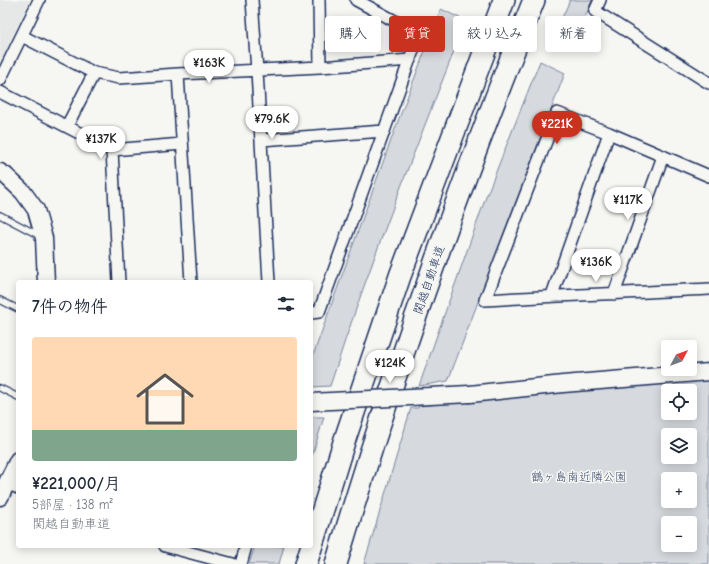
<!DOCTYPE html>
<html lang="ja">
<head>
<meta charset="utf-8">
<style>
	:root { --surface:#fff; --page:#f2f2f3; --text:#1f2937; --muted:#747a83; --accent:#c8321e }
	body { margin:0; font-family:"Comic Neue","Klee One",sans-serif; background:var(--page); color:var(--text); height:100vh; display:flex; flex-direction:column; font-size:15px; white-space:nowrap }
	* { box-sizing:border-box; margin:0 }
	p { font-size:13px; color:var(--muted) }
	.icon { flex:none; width:22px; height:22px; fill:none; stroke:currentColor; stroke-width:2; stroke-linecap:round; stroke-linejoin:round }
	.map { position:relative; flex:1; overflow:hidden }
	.panel { position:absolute; left:16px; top:280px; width:297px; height:268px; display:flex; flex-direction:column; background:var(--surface); border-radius:4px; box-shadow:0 2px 10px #0003 }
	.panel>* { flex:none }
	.top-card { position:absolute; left:325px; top:16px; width:324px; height:36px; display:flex; gap:8px }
	.needle { width:26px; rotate:49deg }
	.controls { position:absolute; left:661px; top:340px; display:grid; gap:8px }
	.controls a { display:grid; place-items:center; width:36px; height:36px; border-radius:4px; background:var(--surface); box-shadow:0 2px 10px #0003; font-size:20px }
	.price { position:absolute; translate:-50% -34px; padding:0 9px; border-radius:14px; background:#fff; color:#222; font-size:13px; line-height:26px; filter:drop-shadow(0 1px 2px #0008) }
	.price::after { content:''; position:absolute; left:50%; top:24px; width:12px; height:9px; margin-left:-6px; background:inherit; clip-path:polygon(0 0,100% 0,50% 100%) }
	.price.on { background:var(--accent); color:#fff }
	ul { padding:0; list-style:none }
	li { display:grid; align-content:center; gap:8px; height:212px; padding:0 16px }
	li span { display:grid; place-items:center; height:124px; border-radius:4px; color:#555 }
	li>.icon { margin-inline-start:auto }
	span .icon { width:72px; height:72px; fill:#fffc; stroke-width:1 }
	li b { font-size:17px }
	h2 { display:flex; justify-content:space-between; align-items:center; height:48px; padding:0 16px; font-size:17px }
	.tag { padding:0 14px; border-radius:4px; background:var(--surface); box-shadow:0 2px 10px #0003; font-size:14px; line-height:36px }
	.tag.on { background:var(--accent); color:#fff }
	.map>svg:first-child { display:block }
	.built { fill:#e6e7e7 }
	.green { fill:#d6d9dd; stroke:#78849e; fill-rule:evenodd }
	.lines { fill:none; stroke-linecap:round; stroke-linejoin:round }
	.lane-casing { stroke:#1b2f5e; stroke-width:8 }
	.street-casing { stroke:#1b2f5e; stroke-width:14 }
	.secondary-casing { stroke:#1b2f5e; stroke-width:19 }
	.highway-casing { stroke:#1b2f5e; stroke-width:24 }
	.lane { stroke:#f6f6f2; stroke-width:5.5 }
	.street { stroke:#f6f6f2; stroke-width:11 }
	.secondary { stroke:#f6f6f2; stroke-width:16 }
	.highway { stroke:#f6f6f2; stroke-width:21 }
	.secondary-bridge-casing { stroke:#1b2f5e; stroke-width:19; stroke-linecap:butt }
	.secondary-bridge { stroke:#f6f6f2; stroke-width:16 }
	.labels { text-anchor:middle; stroke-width:3; stroke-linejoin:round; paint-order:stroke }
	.street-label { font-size:12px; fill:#1b2f5e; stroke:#f6f6f2 }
	.park-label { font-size:12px; fill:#405177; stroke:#f6f6f2 }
</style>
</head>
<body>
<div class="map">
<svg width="709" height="564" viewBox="0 0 709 564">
	<rect width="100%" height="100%" fill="#f6f6f2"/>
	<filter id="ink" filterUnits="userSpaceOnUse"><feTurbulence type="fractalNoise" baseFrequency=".025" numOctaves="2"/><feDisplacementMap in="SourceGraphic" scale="8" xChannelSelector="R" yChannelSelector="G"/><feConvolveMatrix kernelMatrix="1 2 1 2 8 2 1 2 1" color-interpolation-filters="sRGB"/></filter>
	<g filter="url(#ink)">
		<path class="built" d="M 0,0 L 30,0 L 0,63 Z"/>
		<path class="green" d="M 570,0 L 592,0 L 574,46 L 553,38 Z
			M 441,9 L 466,21 C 418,142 370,262 330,386 L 311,387 L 311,361 L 395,129 Z
			M 540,61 L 565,73 L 448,381 L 419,386 L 486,197 Z
			M 709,378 L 709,564 L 364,564 L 411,408 L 418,408 L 419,406 ZM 668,391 L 690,391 L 690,413 L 668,413 ZM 668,435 L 690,435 L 690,457 L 668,457 ZM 668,479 L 690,479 L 690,501 L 668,501 ZM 668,523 L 690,523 L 690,545 L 668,545 Z
			M 311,417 L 324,417 L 311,459 Z
			M 255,546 L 284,546 L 279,564 L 249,564 Z"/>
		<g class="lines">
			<defs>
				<path id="lane" d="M 0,215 L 40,236
					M 0,300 L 18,309
					M 0,388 L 18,397"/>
				<path id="street" d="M 252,0 L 257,71 L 269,282
					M 319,0 L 320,67
					M 600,0 L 595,11 L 709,83
					M 22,36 L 94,73 L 119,78 L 178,74 L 320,67 L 410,60
					M 178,74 L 191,282
					M 0,80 L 39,0
					M 0,92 L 112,150 L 119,282
					M 67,126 L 94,73
					M 261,140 L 384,131
					M 112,150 L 182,144
					M 709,176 L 609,133 L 557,113 L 485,300 C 560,295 634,293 709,289
					M 614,294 L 663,156
					M 552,295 L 609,133
					M 311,313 L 319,312 L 419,34 L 356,0
					M 6,483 L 18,488
					M 165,546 L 233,564
					M 241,564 L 246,546"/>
				<path id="secondary" d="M 0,172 L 5,175 L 23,192 L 36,210 L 44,238 L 46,282
					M 470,394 L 563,384 L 709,372
					M 0,497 L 18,460"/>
				<path id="highway" d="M 306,564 L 344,442 L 400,276 L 504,0
					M 336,564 C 393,373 460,185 534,0"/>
			</defs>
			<use href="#lane" class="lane-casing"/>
			<use href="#street" class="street-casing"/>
			<use href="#secondary" class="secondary-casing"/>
			<use href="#highway" class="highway-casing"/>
			<use href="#lane" class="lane"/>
			<use href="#street" class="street"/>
			<use href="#secondary" class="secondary"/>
			<use href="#highway" class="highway"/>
			<defs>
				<path id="secondary-bridge" d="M 311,402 L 470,394"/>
			</defs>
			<use href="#secondary-bridge" class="secondary-bridge-casing"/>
			<use href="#secondary-bridge" class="secondary-bridge"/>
		</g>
	</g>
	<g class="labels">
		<g class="street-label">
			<text transform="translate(429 280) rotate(-71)" y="4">関越自動車道</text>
		</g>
		<g class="park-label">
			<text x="579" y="481">鶴ヶ島南近隣公園</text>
		</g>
	</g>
</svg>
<div class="controls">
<a><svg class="needle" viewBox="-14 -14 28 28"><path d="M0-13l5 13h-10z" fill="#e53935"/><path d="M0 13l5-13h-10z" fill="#747a83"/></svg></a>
<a><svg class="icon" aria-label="locate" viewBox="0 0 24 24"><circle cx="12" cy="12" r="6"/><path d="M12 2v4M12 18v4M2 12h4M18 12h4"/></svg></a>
<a><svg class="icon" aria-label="layers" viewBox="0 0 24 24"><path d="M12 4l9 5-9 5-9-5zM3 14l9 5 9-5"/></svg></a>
<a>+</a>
<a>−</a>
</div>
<b class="price" style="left:209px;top:84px">¥163K</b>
<b class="price" style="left:272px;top:140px">¥79.6K</b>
<b class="price on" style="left:557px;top:145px">¥221K</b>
<b class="price" style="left:101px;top:160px">¥137K</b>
<b class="price" style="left:628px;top:221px">¥117K</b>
<b class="price" style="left:596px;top:283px">¥136K</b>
<b class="price" style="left:390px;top:384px">¥124K</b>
<div class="top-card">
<a class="tag">購入</a>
<a class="tag on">賃貸</a>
<a class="tag">絞り込み</a>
<a class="tag">新着</a>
</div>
<section class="panel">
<h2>7件の物件<svg class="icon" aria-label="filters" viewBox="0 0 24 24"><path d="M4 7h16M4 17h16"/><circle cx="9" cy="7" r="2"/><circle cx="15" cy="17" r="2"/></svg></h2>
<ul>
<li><span style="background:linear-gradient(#ffd9b3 75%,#7fa58c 0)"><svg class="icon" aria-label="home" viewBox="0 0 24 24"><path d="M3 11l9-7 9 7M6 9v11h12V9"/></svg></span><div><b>¥221,000/月</b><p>5部屋 · 138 m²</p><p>関越自動車道</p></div></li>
</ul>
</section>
</div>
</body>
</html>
